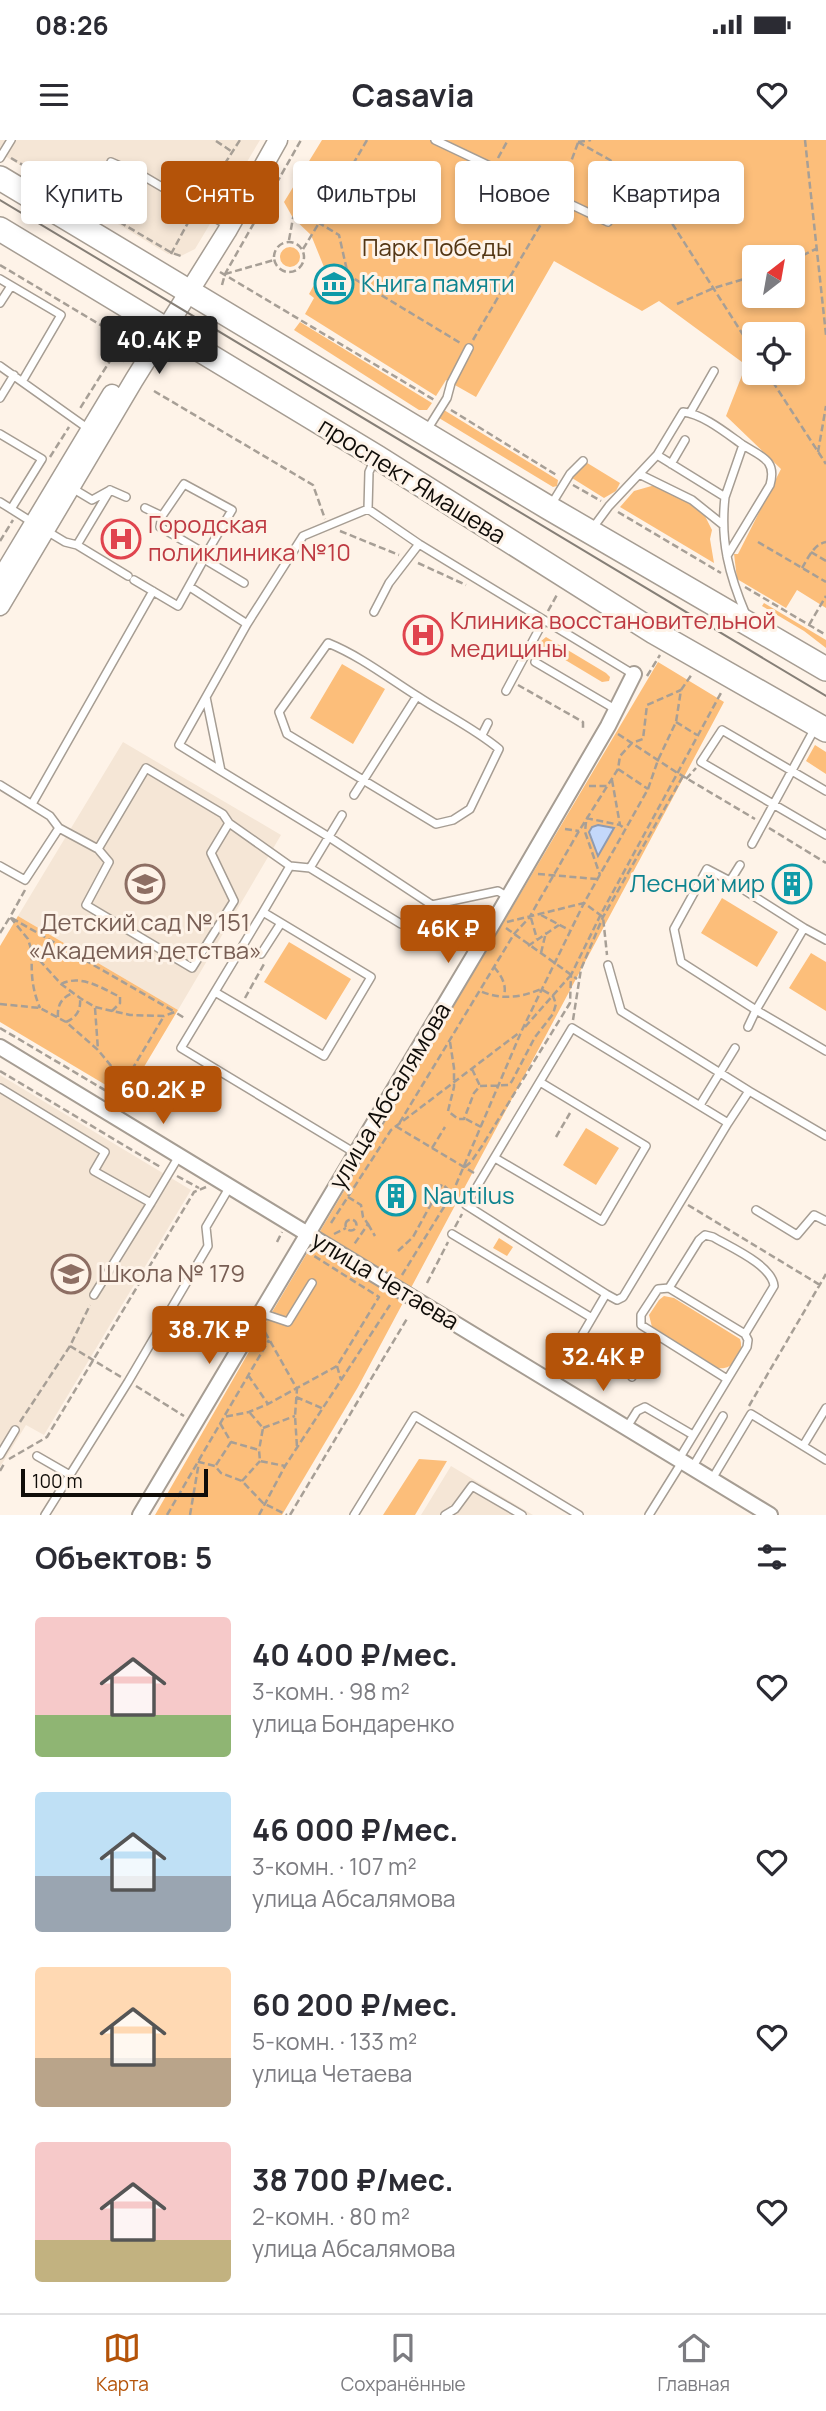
<!DOCTYPE html>
<html lang="ru">
<head>
<meta charset="utf-8">
<style>
	:root { --surface:#fff; --page:#f7f7f7; --text:#2b2b33; --muted:#7c7c81; --line:#e1e1e2; --accent:#b45309 }
	body { margin:0; font-family:Manrope,sans-serif; background:var(--page); color:var(--text); height:100vh; display:flex; flex-direction:column; font-size:26px; white-space:nowrap }
	* { box-sizing:border-box; margin:0 }
	p { font-size:23px; color:var(--muted) }
	.icon { flex:none; width:38px; height:38px; fill:none; stroke:currentColor; stroke-width:2; stroke-linecap:round; stroke-linejoin:round }
	.map { position:relative; height:1375px; overflow:hidden }
	.sheet { display:flex; flex-direction:column; background:var(--surface); flex:1 }
	.sheet>* { flex:none }
	.top-card { position:absolute; left:21px; top:21px; width:784px; height:63px; display:flex; gap:14px }
	.needle { width:46px; rotate:31deg }
	.controls { position:absolute; left:742px; top:105px; display:grid; gap:14px }
	.controls a { display:grid; place-items:center; width:63px; height:63px; border-radius:7px; background:var(--surface); box-shadow:0 4px 10px #0003; font-size:35px }
	.scale { position:absolute; left:21px; bottom:18px; width:187px; box-sizing:border-box; padding-left:7px; border:4px solid #100d09; border-top:0; font-size:19px; line-height:24px; white-space:nowrap; color:#100d09; -webkit-text-stroke:5px #fef3e8; paint-order:stroke }
	.price { position:absolute; translate:-50% -60px; padding:0 16px; border-radius:7px; background:var(--accent); color:#fff; font-size:23px; line-height:46px; filter:drop-shadow(0 2px 4px #0008) }
	.price::after { content:''; position:absolute; left:50%; top:42px; width:21px; height:16px; margin-left:-10px; background:inherit; clip-path:polygon(0 0,100% 0,50% 100%) }
	.price.selected { background:#222; color:#fff }
	ul { padding:0; list-style:none }
	li { display:flex; align-items:center; gap:21px; height:175px; padding:0 35px }
	li span { display:grid; place-items:center; flex:none; width:196px; height:140px; border-radius:7px; color:#555 }
	li>.icon { margin-inline-start:auto }
	span .icon { width:84px; height:84px; fill:#fffc; stroke-width:1 }
	li b { font-size:30px }
	h2 { display:flex; justify-content:space-between; align-items:center; height:84px; padding:0 35px; font-size:30px }
	.tag { padding:0 24px; border-radius:7px; background:var(--surface); box-shadow:0 4px 10px #0003; font-size:24px; line-height:63px }
	.tag.selected { background:var(--accent); color:#fff }
	.status { display:flex; justify-content:space-between; align-items:center; height:49px; padding:0 35px; background:var(--surface); direction:ltr }
	.status svg { height:19px; fill:currentColor }
	header { display:flex; justify-content:space-between; align-items:center; height:91px; padding:0 35px; background:var(--surface); font-size:32px; font-weight:700 }
	.menu { display:flex; justify-content:space-around; align-items:center; height:98px; border-top:2px solid var(--line); background:var(--surface); font-size:19px; color:var(--muted) }
	.menu a { display:grid; justify-items:center; gap:4px }
	.menu .selected { color:var(--accent) }
	.map>svg:first-child { display:block }
	.built { fill:#f5e6d6 }
	.green { fill:#fcbe7a; fill-rule:evenodd }
	.water { fill:#c4d8fa; stroke:#8e9bb2; stroke-width:2 }
	.lines { fill:none; stroke-linecap:round; stroke-linejoin:round }
	.service-casing { stroke:#a69d93; stroke-width:10 }
	.minor-casing { stroke:#a69d93; stroke-width:18 }
	.tertiary-casing { stroke:#a69d93; stroke-width:21 }
	.primary-casing { stroke:#a69d93; stroke-width:26 }
	.path { stroke:#a79f96; stroke-width:2.5; stroke-dasharray:7 3.5; stroke-linecap:butt }
	.service { stroke:#fff; stroke-width:7 }
	.minor { stroke:#fff; stroke-width:14 }
	.tertiary { stroke:#fff; stroke-width:18 }
	.primary { stroke:#fff; stroke-width:23 }
	.tram { stroke:#867f77; stroke-width:2 }
	.labels { text-anchor:middle; stroke-width:6; stroke-linejoin:round; paint-order:stroke }
	.park-label { font-size:24px; fill:#533614; stroke:#fef3e8 }
	.culture-label { font-size:24px; fill:#0d838f; stroke:#fef3e8; text-anchor:start }
	.street-label { font-size:24px; fill:#100d09; stroke:#fef3e8 }
	.health-label { font-size:24px; fill:#be3a42; stroke:#fef3e8; text-anchor:start }
	.education-label { font-size:24px; fill:#785e54; stroke:#fef3e8 }
</style>
</head>
<body>
<div class="status"><b>08:26</b><svg viewBox="0 0 49 12"><path d="M0 12V9h3v3zM5 12V6h3v6zM10 12V3h3v9zM15 12V0h3v12zM26 1h20v11H26zM47 4h2v5h-2z"/></svg></div>
<header><svg class="icon" aria-label="menu" viewBox="0 0 24 24"><path d="M4 6h16M4 12h16M4 18h16"/></svg>Casavia<svg class="icon" aria-label="heart" viewBox="0 0 24 24"><path d="M12 20l-8-8c-3-5 5-10 8-4 3-6 11-1 8 4z"/></svg></header>
<div class="map">
<svg width="826" height="1375" viewBox="0 0 826 1375">
	<rect width="100%" height="100%" fill="#fef3e8"/>
	<path class="built" d="M 0,0 L 260,0 L 195,109 L 181,116 L 168,114 L 156,107 L 0,13 Z
		M 123,602 L 281,695 L 178,870 L 18,776 Z
		M 0,935 L 191,1050 L 44,1295 L 26,1285 L 0,1327 Z
		M 451,1326 L 533,1375 L 421,1375 Z"/>
	<path class="green" d="M 322,0 L 826,0 L 826,468 L 797,450 L 786,468 L 737,439 L 734,414 L 738,414 L 781,329 L 726,276 L 746,225 L 659,161 L 642,171 L 554,121 L 476,257 L 446,240 L 436,256 L 305,174 L 314,158 L 309,154 L 324,127 L 311,95 L 293,78 L 284,62 ZM 754,117 L 793,117 L 793,156 L 754,156 ZM 754,194 L 793,194 L 793,233 L 754,233 Z
		M280 117a10 10 0 1 1 20 0a10 10 0 1 1-20 0Z
		M 300,182 L 432,263 L 427,270 L 419,270 L 294,190 Z
		M 444,270 L 558,340 L 557,346 L 553,347 L 439,278 Z
		M 584,321 L 620,343 L 616,351 L 604,358 L 572,338 Z
		M 655,345 L 681,357 L 705,376 L 712,390 L 710,399 L 714,423 L 620,367 L 634,351 Z
		M 764,463 L 826,500 L 826,508 L 804,491 L 762,466 Z
		M 546,497 L 606,533 L 610,537 L 609,541 L 602,542 L 542,506 L 540,502 Z
		M 658,522 L 724,562 L 358,1247 L 282,1375 L 155,1375 L 262,1189 Z
		M 342,524 L 385,549 L 353,604 L 310,578 Z
		M 815,605 L 826,612 L 826,634 L 806,621 Z
		M 722,758 L 778,792 L 757,827 L 701,793 Z
		M 18,776 L 178,870 L 126,957 L 0,882 L 0,806 Z
		M 289,802 L 351,839 L 326,880 L 264,842 Z
		M 811,813 L 826,822 L 826,871 L 789,848 Z
		M 586,988 L 619,1008 L 596,1045 L 563,1025 Z
		M 499,1098 L 513,1107 L 507,1116 L 493,1108 Z
		M 664,1156 L 674,1158 L 740,1199 C 745,1213 733,1231 718,1228 L 652,1187 L 649,1175 L 659,1160 Z
		M 419,1319 L 447,1321 L 415,1375 L 383,1375 Z"/>
	<path class="water" d="M 598,685 L 614,688 L 598,716 L 589,692 L 592,687 Z"/>
	<g class="lines">
		<defs>
			<path id="service" d="M 435,0 L 608,82
				M 0,18 L 11,0
				M 111,22 L 145,37 L 220,81
				M 0,139 L 61,175 L 23,240
				M 0,163 L 11,146
				M 0,226 L 90,290
				M 0,258 L 14,235
				M 690,273 L 714,231
				M 427,290 L 447,258 L 451,243 L 469,208
				M 0,294 L 42,319 L 11,369
				M 657,315 L 683,272 C 703,274 726,293 743,305 L 725,357
				M 374,321 L 369,332 L 368,369 L 303,396 L 247,484 L 206,557 L 221,631 L 329,697 L 432,765 L 498,751 L 508,757
				M 671,324 L 685,300
				M 639,334 L 692,360 L 722,384
				M 72,348 L 92,360 L 110,350 L 77,405
				M 110,350 L 126,357
				M 0,362 L 35,384
				M 551,365 L 570,334 L 583,321
				M 145,368 L 162,376
				M 368,369 L 419,404 L 389,443 L 374,472
				M 592,389 L 609,366 L 657,315 L 725,357 C 720,401 729,435 746,475
				M 45,390 L 65,402 L 77,405 L 128,436
				M 419,404 L 633,534
				M 727,416 L 770,345 C 777,320 762,317 743,305
				M 204,419 L 244,443
				M 134,440 L 178,466 L 204,419 L 206,414 L 160,387 L 162,376 L 184,344 L 232,370 L 206,414
				M 190,447 L 247,484
				M 328,503 C 360,516 387,537 417,556 C 444,574 474,588 499,609 L 470,669 L 453,680 L 436,684 L 287,594 L 279,572 Z
				M 535,522 L 615,569
				M 506,551 L 544,480
				M 206,557 L 179,605 L 221,631
				M 482,595 L 488,583
				M 0,645 L 50,676 L 59,688 L 25,740 L 0,726
				M 826,651 L 722,590 L 701,622 L 826,695
				M 354,655 L 417,556
				M 32,664 L 153,451
				M 229,683 L 211,713 L 234,761 L 192,828 L 86,765 L 109,722 L 98,709 L 146,628 L 223,674 L 229,683 L 290,726
				M 59,688 L 98,709
				M 752,704 L 815,588
				M 740,725 L 730,741 L 707,729 L 674,789 L 681,822 L 756,870 L 748,887
				M 310,728 L 401,784
				M 730,741 L 804,788 L 756,870 L 826,911
				M 263,772 L 290,726 L 310,728 L 342,675
				M 804,788 L 826,800
				M 261,814 L 281,783
				M 608,825 L 621,871 L 749,951
				M 215,852 L 324,916 L 371,837 L 263,772 L 181,908 L 355,1013
				M 0,948 L 105,1012 L 94,1031 L 151,1063 L 179,1016
				M 700,965 L 735,908
				M 728,983 L 749,951 L 826,996
				M 495,1018 L 602,1081 L 646,1006 L 540,942
				M 756,1070 L 797,1095 L 814,1075 L 826,1081
				M 452,1094 L 592,1178
				M 669,1148 L 699,1100 L 705,1095 L 713,1097 C 730,1107 772,1125 774,1146 L 745,1194
				M 94,1155 L 151,1063
				M 261,1173 L 288,1182 L 312,1143
				M 632,1237 L 657,1196
				M 554,1243 L 606,1154 L 466,1065 L 572,888 L 728,983 L 623,1157 L 617,1160 L 606,1154
				M 627,1287 L 637,1271 L 645,1267 L 693,1295
				M 803,1306 L 826,1268
				M 0,1315 L 15,1290
				M 37,1316 L 70,1335
				M 679,1319 L 747,1207 L 748,1200 L 745,1194 L 669,1148 L 658,1149 L 641,1175 L 641,1185 L 727,1239
				M 692,1328 L 723,1276
				M 712,1339 L 751,1274 L 826,1320
				M 45,1375 L 128,1242 L 208,1106 L 206,1087 L 229,1048
				M 354,1375 L 415,1276 L 579,1375
				M 445,1375 L 455,1369 L 472,1346 L 522,1375
				M 649,1375 L 682,1322"/>
			<path id="minor" d="M 0,907 L 770,1375
				M 140,1375 L 485,797 L 608,586 L 634,534"/>
			<path id="tertiary" d="M 0,440 L 112,254
				M 0,466 L 134,240 L 227,91 L 278,0"/>
			<path id="primary" d="M 0,38 L 549,368 L 826,529
				M 0,89 L 377,317 L 654,492 L 826,590"/>
		</defs>
		<use href="#service" class="service-casing"/>
		<use href="#minor" class="minor-casing"/>
		<use href="#tertiary" class="tertiary-casing"/>
		<use href="#primary" class="primary-casing"/>
		<path class="path" d="M 367,0 L 319,83 L 339,95 L 348,135 L 462,204
			M 805,0 L 826,195
			M 216,1 L 231,11
			M 578,2 L 610,20 L 668,77 L 754,212
			M 578,2 L 591,0
			M 11,18 L 172,113 L 181,116
			M 498,18 L 508,0
			M 561,49 L 579,0
			M 202,59 L 240,0
			M 289,100 L 293,78 L 302,64 L 323,76
			M274 117a15 15 0 1 1 30 0a15 15 0 1 1-30 0Z
			M 303,109 L 319,83
			M 171,114 L 191,77
			M 793,120 L 816,109
			M 0,125 L 114,193 L 113,216 L 79,270
			M 220,132 L 436,261
			M 225,134 L 274,120
			M 222,145 L 225,134 L 301,0
			M 677,164 L 714,148 L 754,136
			M 473,200 L 551,67
			M 124,221 L 113,216 L 128,190
			M 767,233 L 826,324
			M 154,251 L 313,345 L 325,379
			M 451,270 L 558,336
			M 818,312 L 826,266
			M 50,317 L 69,287
			M 573,345 L 601,361
			M 618,372 L 721,433
			M 340,391 L 399,415
			M 0,401 L 13,380
			M 758,402 L 826,442
			M 811,412 L 826,421
			M 418,423 L 466,445
			M 802,428 C 808,418 814,404 826,402
			M 745,447 L 826,495
			M 548,471 L 558,453
			M 809,485 L 826,456
			M 647,536 L 660,515
			M 518,545 L 583,582 L 583,589
			M 676,582 L 697,595
			M 618,594 L 676,632 L 755,679
			M 618,629 L 648,649
			M 686,639 L 696,628
			M 612,640 L 620,685 L 625,689
			M 589,646 L 607,646
			M 586,678 L 620,685
			M 586,682 L 585,692 L 600,735
			M 769,688 L 826,723
			M 565,689 L 579,691
			M 538,734 L 597,739
			M 25,750 L 10,777 L 28,799 L 32,812 L 61,844 L 80,858 L 95,867 L 130,875 L 164,876 L 175,872 L 186,879
			M 453,771 L 480,778
			M 541,775 L 569,790
			M 531,778 L 537,799
			M 507,782 L 584,763 L 648,649 L 658,620 L 676,582 L 681,550 L 692,534
			M 506,788 L 577,839
			M 0,793 L 10,777 L 175,872
			M 528,806 L 559,785
			M 32,813 C 31,834 32,849 40,868
			M 541,813 L 546,792
			M 494,827 C 501,835 507,845 504,855
			M 61,844 C 81,834 102,848 120,857 L 120,863 L 112,871
			M 245,858 L 264,824
			M 0,864 L 40,868 L 66,882 L 98,910 L 112,927 L 128,969
			M 95,868 L 98,910
			M 58,877 C 57,865 62,857 73,853
			M 573,880 L 581,829 L 603,777 L 683,636
			M 66,882 C 77,877 81,870 80,858
			M 525,887 L 571,835
			M 0,888 L 125,962
			M 450,902 L 454,928 L 454,947 L 448,971 L 458,979 L 464,979 L 474,953 L 480,946 L 509,945 L 512,941 L 535,897 L 553,874 L 556,864 L 553,856 L 541,849 C 520,858 501,860 480,851
			M 472,929 L 480,946
			M 0,931 L 162,1028
			M 121,948 L 164,876
			M 466,979 L 481,987
			M 556,997 L 570,973
			M 432,1008 L 445,987
			M 465,1027 L 471,1022 L 482,1006 L 570,863 L 571,835 L 601,774 L 722,551
			M 474,1033 L 397,987 L 514,794 L 529,778 L 579,691 L 618,629 L 620,616 L 632,603 L 643,599 L 647,565 L 681,550
			M 177,1036 L 199,1048
			M 348,1057 L 361,1065 L 363,1077 L 368,1084 L 353,1106
			M 688,1065 L 820,1145
			M345.5 1085a5.5 5.5 0 1 1 11 0a5.5 5.5 0 1 1-11 0Z
			M 331,1083 L 391,990 L 520,892
			M 368,1084 L 375,1096
			M 455,1087 L 462,1074
			M 334,1094 L 346,1088
			M 277,1102 L 282,1092
			M 398,1111 L 413,1097 L 442,1044 L 458,1058
			M 402,1135 L 452,1054 L 522,890 L 584,763 L 603,777 L 607,815
			M 427,1143 L 448,1102
			M 265,1192 L 297,1249 L 295,1276 L 297,1307
			M 70,1206 L 121,1237
			M 337,1226 L 341,1240
			M 248,1235 L 268,1264
			M 136,1246 L 184,1276
			M 296,1257 L 324,1269
			M 749,1266 L 826,1134
			M 250,1273 L 263,1288 L 259,1310
			M 225,1275 L 269,1200
			M 20,1282 L 70,1206 L 90,1165
			M 220,1283 L 231,1302 L 259,1310 L 260,1321 L 285,1326
			M 263,1288 L 295,1276
			M 9,1319 L 47,1297 L 194,1052 L 206,1047
			M 216,1325 L 231,1302
			M 0,1331 L 4,1324
			M 242,1341 L 260,1321
			M 167,1375 L 224,1277 L 249,1272 L 268,1264 L 337,1226 L 379,1157 L 311,1114
			M 190,1375 L 199,1322 L 215,1326 L 221,1333 L 242,1341 L 263,1363 L 287,1375
			M 259,1375 L 285,1326 L 390,1165
			M 290,1375 L 408,1177"/>
		<use href="#service" class="service"/>
		<use href="#minor" class="minor"/>
		<use href="#tertiary" class="tertiary"/>
		<use href="#primary" class="primary"/>
		<path class="tram" d="M 0,60 L 826,556"/>
	</g>
	<defs>
		<symbol id="museum-ring" viewBox="-11 -11 22 22"><circle r="9.5" fill="#fef3e8" stroke="#0f9aa8" stroke-width="1.5"/><path d="M0-6L6-3V-2H-6V-3ZM-5-1h2V3h-2ZM-1-1h2V3h-2ZM3-1h2V3H3ZM-6 4H6V6H-6Z" fill="#0f9aa8"/></symbol>
		<symbol id="hospital-ring" viewBox="-11 -11 22 22"><circle r="9.5" fill="#fef3e8" stroke="#e0444e" stroke-width="1.5"/><path d="M-5-5h3v3.5h4V-5h3V5h-3V1.5h-4V5h-3Z" fill="#e0444e"/></symbol>
		<symbol id="school-ring" viewBox="-11 -11 22 22"><circle r="9.5" fill="#fef3e8" stroke="#8d6e63" stroke-width="1.5"/><path d="M0-5L7-2L0 1L-7-2ZM-4 1L0 2.5L4 1V4Q0 6-4 4Z" fill="#8d6e63"/></symbol>
		<symbol id="building-ring" viewBox="-11 -11 22 22"><circle r="9.5" fill="#fef3e8" stroke="#0f9aa8" stroke-width="1.5"/><path d="M-4-6H4V6H1V3H-1V6H-4ZM-2.5-4.3h1.7v1.8h-1.7ZM.8-4.3h1.7v1.8H.8ZM-2.5-1h1.7V.8h-1.7ZM.8-1h1.7V.8H.8Z" fill="#0f9aa8"/></symbol>
	</defs>
	<g fill-rule="evenodd">
		<use href="#museum-ring" x="312" y="122" width="44" height="44"/>
		<use href="#hospital-ring" x="99" y="377" width="44" height="44"/>
		<use href="#hospital-ring" x="401" y="473" width="44" height="44"/>
		<use href="#school-ring" x="123" y="722" width="44" height="44"/>
		<use href="#building-ring" x="770" y="722" width="44" height="44"/>
		<use href="#building-ring" x="374" y="1034" width="44" height="44"/>
		<use href="#school-ring" x="49" y="1112" width="44" height="44"/>
	</g>
	<g class="labels">
		<g class="park-label">
			<text x="437" y="116">Парк Победы</text>
		</g>
		<g class="culture-label">
			<text x="361" y="152">Книга памяти</text>
			<text x="765" y="752" text-anchor="end">Лесной мир</text>
			<text x="423" y="1064">Nautilus</text>
		</g>
		<g class="street-label">
			<text transform="translate(412 341) rotate(32)" y="8">проспект Ямашева</text>
			<text transform="translate(390 956) rotate(-59)" y="8">улица Абсалямова</text>
			<text transform="translate(385 1141) rotate(31)" y="8">улица Четаева</text>
		</g>
		<g class="health-label">
			<text x="148" y="393">Городская<tspan x="148" dy="28">поликлиника №10</tspan></text>
			<text x="450" y="489">Клиника восстановительной<tspan x="450" dy="28">медицины</tspan></text>
		</g>
		<g class="education-label">
			<text x="145" y="791">Детский сад № 151<tspan x="145" dy="28">«Академия детства»</tspan></text>
			<text x="98" y="1142" text-anchor="start">Школа № 179</text>
		</g>
	</g>
</svg>
<div class="controls">
<a><svg class="needle" viewBox="-14 -14 28 28"><path d="M0-13l5 13h-10z" fill="#e53935"/><path d="M0 13l5-13h-10z" fill="#7c7c81"/></svg></a>
<a><svg class="icon" aria-label="locate" viewBox="0 0 24 24"><circle cx="12" cy="12" r="6"/><path d="M12 2v4M12 18v4M2 12h4M18 12h4"/></svg></a>
</div>
<div class="scale">100 m</div>
<b class="price selected" style="left:159px;top:236px">40.4K ₽</b>
<b class="price" style="left:448px;top:825px">46K ₽</b>
<b class="price" style="left:163px;top:986px">60.2K ₽</b>
<b class="price" style="left:209px;top:1226px">38.7K ₽</b>
<b class="price" style="left:603px;top:1253px">32.4K ₽</b>
<div class="top-card">
<a class="tag">Купить</a>
<a class="tag selected">Снять</a>
<a class="tag">Фильтры</a>
<a class="tag">Новое</a>
<a class="tag">Квартира</a>
</div>
</div>
<section class="sheet">
<h2>Объектов: 5<svg class="icon" aria-label="filters" viewBox="0 0 24 24"><path d="M4 7h16M4 17h16"/><circle cx="9" cy="7" r="2"/><circle cx="15" cy="17" r="2"/></svg></h2>
<ul>
<li><span style="background:linear-gradient(#f6c9c9 70%,#8fb573 0)"><svg class="icon" aria-label="home" viewBox="0 0 24 24"><path d="M3 11l9-7 9 7M6 9v11h12V9"/></svg></span><div><b>40 400 ₽/мес.</b><p>3-комн. · 98 m²</p><p>улица Бондаренко</p></div><svg class="icon" aria-label="heart" viewBox="0 0 24 24"><path d="M12 20l-8-8c-3-5 5-10 8-4 3-6 11-1 8 4z"/></svg></li>
<li><span style="background:linear-gradient(#bfe0f5 60%,#9aa5b1 0)"><svg class="icon" aria-label="home" viewBox="0 0 24 24"><path d="M3 11l9-7 9 7M6 9v11h12V9"/></svg></span><div><b>46 000 ₽/мес.</b><p>3-комн. · 107 m²</p><p>улица Абсалямова</p></div><svg class="icon" aria-label="heart" viewBox="0 0 24 24"><path d="M12 20l-8-8c-3-5 5-10 8-4 3-6 11-1 8 4z"/></svg></li>
<li><span style="background:linear-gradient(#ffd9b3 65%,#b9a48a 0)"><svg class="icon" aria-label="home" viewBox="0 0 24 24"><path d="M3 11l9-7 9 7M6 9v11h12V9"/></svg></span><div><b>60 200 ₽/мес.</b><p>5-комн. · 133 m²</p><p>улица Четаева</p></div><svg class="icon" aria-label="heart" viewBox="0 0 24 24"><path d="M12 20l-8-8c-3-5 5-10 8-4 3-6 11-1 8 4z"/></svg></li>
<li><span style="background:linear-gradient(#f6c9c9 70%,#c2b280 0)"><svg class="icon" aria-label="home" viewBox="0 0 24 24"><path d="M3 11l9-7 9 7M6 9v11h12V9"/></svg></span><div><b>38 700 ₽/мес.</b><p>2-комн. · 80 m²</p><p>улица Абсалямова</p></div><svg class="icon" aria-label="heart" viewBox="0 0 24 24"><path d="M12 20l-8-8c-3-5 5-10 8-4 3-6 11-1 8 4z"/></svg></li>
</ul>
</section>
<nav class="menu">
<a class="selected"><svg class="icon" aria-label="map" viewBox="0 0 24 24"><path d="M3 6l6-2 6 2 6-2v14l-6 2-6-2-6 2zM9 4v14M15 6v14"/></svg>Карта</a>
<a><svg class="icon" aria-label="saved" viewBox="0 0 24 24"><path d="M7 4h10v16l-5-4-5 4z"/></svg>Сохранённые</a>
<a><svg class="icon" aria-label="home" viewBox="0 0 24 24"><path d="M3 11l9-7 9 7M6 9v11h12V9"/></svg>Главная</a>
</nav>
</body>
</html>
